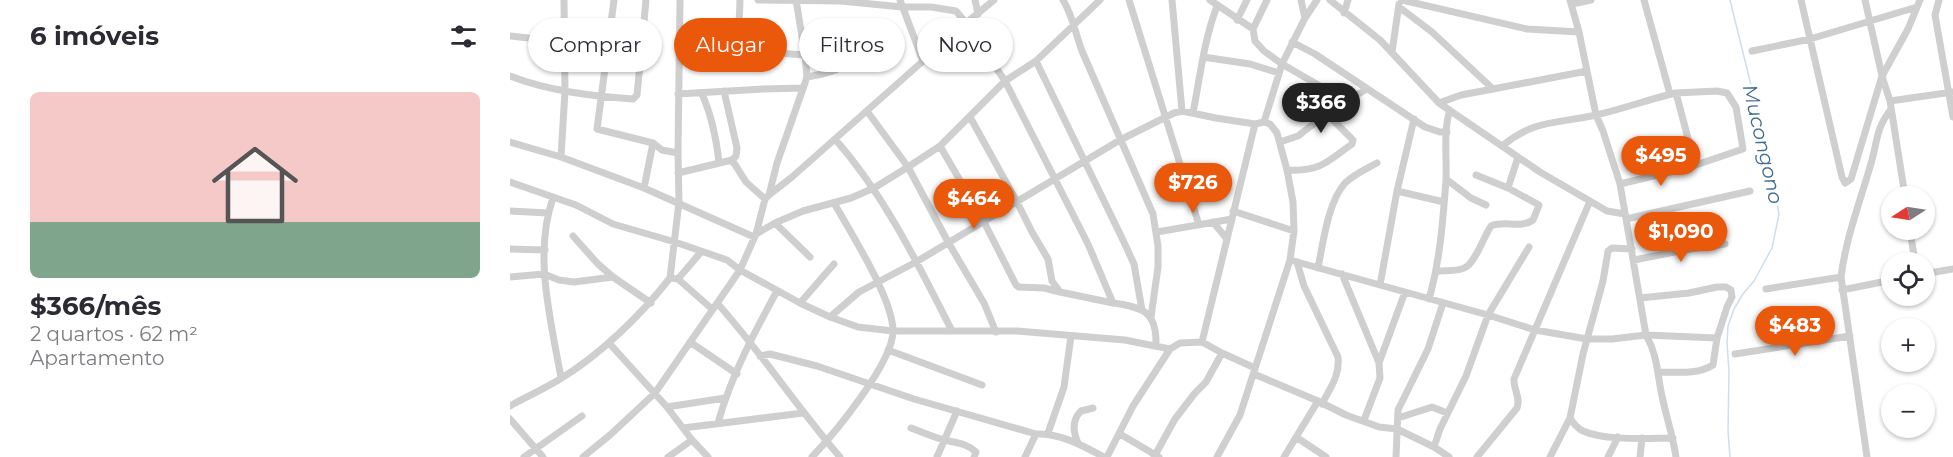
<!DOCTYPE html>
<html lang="pt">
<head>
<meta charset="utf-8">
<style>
	:root { --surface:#fff; --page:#f2f2f3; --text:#2b2b33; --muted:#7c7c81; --line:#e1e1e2; --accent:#ea580c }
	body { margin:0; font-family:Montserrat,sans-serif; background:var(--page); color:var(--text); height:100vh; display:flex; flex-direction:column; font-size:22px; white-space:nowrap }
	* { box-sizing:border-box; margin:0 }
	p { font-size:20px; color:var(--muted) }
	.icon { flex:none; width:33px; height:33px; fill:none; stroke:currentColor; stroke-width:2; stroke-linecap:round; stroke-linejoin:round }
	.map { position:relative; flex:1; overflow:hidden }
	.panel { display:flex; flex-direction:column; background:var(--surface); width:510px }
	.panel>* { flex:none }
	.top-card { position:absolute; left:18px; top:18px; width:570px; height:54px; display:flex; gap:12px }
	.needle { width:39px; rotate:258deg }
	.fabs { position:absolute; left:1371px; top:186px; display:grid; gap:12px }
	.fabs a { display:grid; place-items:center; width:54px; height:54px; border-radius:50%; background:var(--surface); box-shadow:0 2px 4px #0004; font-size:30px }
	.price { position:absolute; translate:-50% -51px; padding:0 14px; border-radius:21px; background:var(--accent); color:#fff; font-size:20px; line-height:39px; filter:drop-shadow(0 2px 3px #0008) }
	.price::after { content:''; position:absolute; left:50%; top:36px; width:18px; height:14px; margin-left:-9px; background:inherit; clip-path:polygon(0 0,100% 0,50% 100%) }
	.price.on { background:#222; color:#fff }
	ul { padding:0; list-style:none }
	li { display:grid; align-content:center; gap:12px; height:318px; padding:0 30px }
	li+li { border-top:2px solid var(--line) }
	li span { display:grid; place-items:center; height:186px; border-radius:9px; color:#555 }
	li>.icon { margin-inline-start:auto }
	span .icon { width:108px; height:108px; fill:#fffc; stroke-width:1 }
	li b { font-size:26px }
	h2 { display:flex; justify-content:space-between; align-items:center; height:72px; padding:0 30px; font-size:26px }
	.pill { padding:0 21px; border-radius:27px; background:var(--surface); box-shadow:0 2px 4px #0004; font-size:21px; line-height:54px }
	.pill.on { background:var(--accent); color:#fff }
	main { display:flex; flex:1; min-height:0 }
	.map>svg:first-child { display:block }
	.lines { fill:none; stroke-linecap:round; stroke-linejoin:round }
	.stream { stroke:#cedeec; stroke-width:1.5 }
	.minor { stroke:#cfcfcf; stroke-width:7 }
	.labels { text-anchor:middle; stroke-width:6; stroke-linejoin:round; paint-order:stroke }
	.water-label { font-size:20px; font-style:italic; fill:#406d93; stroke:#fff }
</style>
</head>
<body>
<main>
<section class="panel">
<h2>6 imóveis<svg class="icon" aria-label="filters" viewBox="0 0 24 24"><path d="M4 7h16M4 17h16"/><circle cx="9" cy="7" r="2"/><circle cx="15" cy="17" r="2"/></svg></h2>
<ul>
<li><span style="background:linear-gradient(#f6c9c9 70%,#7fa58c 0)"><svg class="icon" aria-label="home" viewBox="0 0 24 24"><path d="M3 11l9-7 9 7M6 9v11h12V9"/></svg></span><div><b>$366/mês</b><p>2 quartos · 62 m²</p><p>Apartamento</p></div></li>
</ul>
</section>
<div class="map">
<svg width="1443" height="457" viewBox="0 0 1443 457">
	<rect width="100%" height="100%" fill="#fff"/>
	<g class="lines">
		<path class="stream" d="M 1220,0 L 1256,146 L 1269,214 L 1262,248 L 1244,281 L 1233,294 L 1224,309 L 1218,326 L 1217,342 L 1219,372 L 1218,431 L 1220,457"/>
		<path class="minor" d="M 104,0 L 87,129 L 143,143 L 152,150 L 168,153
			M 248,0 L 331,1 L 392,7 L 421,7 L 446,11 L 456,23 L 495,81 L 578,244 L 603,303 C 633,307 647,312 646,345
			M 390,0 L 413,61
			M 465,0 L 468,14
			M 553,0 C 563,16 565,33 572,51 L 643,214 L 648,246 L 648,267 L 641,317
			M 619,0 L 689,225
			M 662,0 L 672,111
			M 700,0 L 743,29
			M 757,0 L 743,29 L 745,41 L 754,51 L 772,64 L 829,97 C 840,100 848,94 857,89
			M 791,0 L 795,18
			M 820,0 L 870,40 L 929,103 L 1030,172 L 1097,211 L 1115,214
			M 892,0 L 1017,29 L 1069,32
			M 1060,0 L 1069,32 L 1086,115 L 1093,131 L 1110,184 L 1136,335 C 1148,356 1147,374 1152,396 C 1156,416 1163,436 1166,457
			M 1134,0 L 1160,94
			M 1291,0 L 1332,177 L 1335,183 L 1341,179 L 1372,76 L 1398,29 L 1410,0
			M 1355,0 L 1372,76 L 1380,101 L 1395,196
			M 1429,0 L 1425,15 L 1443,117
			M 1062,4 L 1081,0
			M 889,7 L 922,32 L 983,89 L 951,95 L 929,103
			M 834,13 L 838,0
			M 727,20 L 737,0
			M 0,36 L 55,42
			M 782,42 L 805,54 L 915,127 L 930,132 L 937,132
			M 170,46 L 295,55
			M 228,50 L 230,0
			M 1242,51 L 1300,39 L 1407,7
			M 882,52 L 889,4
			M 693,57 L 740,64 L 769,73
			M 526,61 L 612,238 L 624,264 L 632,310
			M 0,76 C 39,91 81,96 123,99 L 127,95 L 136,0
			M 297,77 L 313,74 L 326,70
			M 983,89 L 1077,71
			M 214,91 L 227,148 L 226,156 L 222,160
			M 168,94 L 253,89 L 293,88
			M 192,94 C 202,116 206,137 209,162
			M 1380,101 L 1443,92
			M 357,111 L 398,167 L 438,242 L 474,303 L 486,332
			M 683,113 C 690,77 694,40 707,6
			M 754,122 L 772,64 L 795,18 L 807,0
			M 325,139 C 375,196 408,264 442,331
			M 0,142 L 51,157 L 134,188 L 244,237
			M 770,142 L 788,136 L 837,98
			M 430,146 L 473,220 L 506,285 L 509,287 L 534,288 L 550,292 L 542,281 L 538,259 L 522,232 L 507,202 L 460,117
			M 992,146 C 1025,119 1046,124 1086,115 C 1113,109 1139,99 1166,93 L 1184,161 L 1183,165
			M 51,157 L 55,91 L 54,0
			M 777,170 C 810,172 817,162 842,144 L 843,140 L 817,114
			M 168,173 L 222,160 L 236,182 L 255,199
			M 966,175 L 998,188
			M 936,179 L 961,198 L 976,205
			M 0,182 L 66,205 L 103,224 L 165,242 L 217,260 L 230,270 L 290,303 L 320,317 L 348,327 L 383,331 L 507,331 L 615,340 L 660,349 L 670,343 L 692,342 L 712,353 L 745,368
			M 1110,184 L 1180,167 L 1233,149 L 1226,107 L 1217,93 L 1207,91 L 1166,93
			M 134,188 L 143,143
			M 887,191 L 934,202
			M 259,195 L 282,177 L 456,23 L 484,0
			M 43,198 C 23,254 41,321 51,378
			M 0,211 L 38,213
			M 723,211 L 784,231
			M 1116,219 L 1240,191
			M 703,222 L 717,239
			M 265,223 L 300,257
			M 1400,230 L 1405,262
			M 647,232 L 722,219
			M 246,234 L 255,199 L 259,195 L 267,163 L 297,77 L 295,55 L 286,0
			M 63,236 L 88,264 L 103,277
			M 0,249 L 35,250
			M 780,260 L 978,315 L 1025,330 L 1077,339 L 1102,339 L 1136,335 L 1207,338
			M 1124,260 L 1180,249 L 1215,244
			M 787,262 L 794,286 L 828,357 C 830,376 820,388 812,404
			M 808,268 C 813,243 818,202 835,183 C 844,174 856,169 867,163
			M 928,271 C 936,270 949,272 956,267 C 966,261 974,236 981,226 C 995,220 1010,229 1023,220 L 1029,205 L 998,188 L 1008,157
			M 832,274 L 869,363
			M 1414,274 L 1443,269
			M 0,277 L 34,274 L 49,280 L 64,282 L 103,277 L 141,303
			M 160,278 L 169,202 L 168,153 L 170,0
			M 168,279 L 202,309
			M 870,285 L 887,191 L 904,119
			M 1256,289 L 1331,277
			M 1332,290 L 1382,280
			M 550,292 L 603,303
			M 1130,298 L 1179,293 L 1207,287 L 1216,287 L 1221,290 L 1222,297 L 1217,307 L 1207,338 L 1203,365 C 1187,375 1168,372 1149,372
			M 919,299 C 930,261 933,220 936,180 C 937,158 933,130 940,110
			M 207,303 C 251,352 287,407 330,457
			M 290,303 L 324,264
			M 320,317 L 349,292 L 406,262 L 610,140 L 664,113 L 672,111 L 706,118 L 745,124 L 754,122 L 760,124 L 767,133 L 777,170 L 783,202 L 784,231 L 780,260 L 730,415 L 707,457
			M 180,342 L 227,374
			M 692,342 L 745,124
			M 99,343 L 157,407 L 182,440 L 198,457
			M 378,350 L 472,385
			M 1225,354 L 1340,336
			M 250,356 L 260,354 L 307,366 L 404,399 L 526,434 C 551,433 573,446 594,457
			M 744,374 L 808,401 L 836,415 L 869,427 L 887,429 L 924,447
			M 0,406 C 16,397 34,389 50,379 C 90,355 131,315 160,278 L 168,279 L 191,252
			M 157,407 L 215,398
			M 888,418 L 922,407 L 937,413
			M 1060,418 C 1063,423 1067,428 1073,431 C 1095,441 1139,438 1163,438
			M 0,419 L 33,457
			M 854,420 L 870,378 L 869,363 L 895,292
			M 208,423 C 221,376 244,333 267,291
			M 173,428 L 293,413
			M 401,428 C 411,432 423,437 434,440 C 446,443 457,443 466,452 L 464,457
			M 538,433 L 554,387 L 561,336
			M 610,434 L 649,457
			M 786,437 L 816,457
			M 568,443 C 563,432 562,420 571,411 L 583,408
			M 14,457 L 72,416
			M 73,457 L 100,435 L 145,393 L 230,270 L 246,234 L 265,223 L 293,211 L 341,198 L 364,188 L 398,167 L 430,146 L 495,81 L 526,61 L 590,0
			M 158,457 L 182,440
			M 302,457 C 324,434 383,363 383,331 C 383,299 341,233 324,203
			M 427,457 L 447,411
			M 515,457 L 526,434
			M 597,457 L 623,406 L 660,349
			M 644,457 L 665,419 L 685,393 L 696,382 L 712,353
			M 774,457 L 808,401
			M 886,457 L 888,410 L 918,349 L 933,303
			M 939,457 L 924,447 L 930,429 L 956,376 L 978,315 L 1019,247
			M 967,457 L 1007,408 C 1011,397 1003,389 1004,379 L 1080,201
			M 1040,457 L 1060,418 L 1073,354 L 1093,281 L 1098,251 L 1102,248 L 1122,249
			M 1098,457 L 1108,437
			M 1130,457 L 1132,438
			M 1357,457 L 1331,277 C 1336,237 1351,199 1362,160 C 1368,138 1366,129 1381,109"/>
	</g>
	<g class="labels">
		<g class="water-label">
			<text transform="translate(1253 144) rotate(77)" y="7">Mucongono</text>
		</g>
	</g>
</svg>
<div class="fabs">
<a><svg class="needle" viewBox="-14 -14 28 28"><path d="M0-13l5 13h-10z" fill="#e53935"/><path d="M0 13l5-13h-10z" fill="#7c7c81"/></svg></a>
<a><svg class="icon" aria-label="locate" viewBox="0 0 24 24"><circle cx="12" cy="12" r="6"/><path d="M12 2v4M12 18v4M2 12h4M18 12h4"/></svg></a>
<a>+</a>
<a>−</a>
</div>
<b class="price on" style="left:811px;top:134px">$366</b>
<b class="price" style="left:1151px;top:187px">$495</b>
<b class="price" style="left:683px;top:214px">$726</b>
<b class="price" style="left:464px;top:230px">$464</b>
<b class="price" style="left:1171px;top:263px">$1,090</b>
<b class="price" style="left:1285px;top:357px">$483</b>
<div class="top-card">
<a class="pill">Comprar</a>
<a class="pill on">Alugar</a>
<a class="pill">Filtros</a>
<a class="pill">Novo</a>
</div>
</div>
</main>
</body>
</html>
